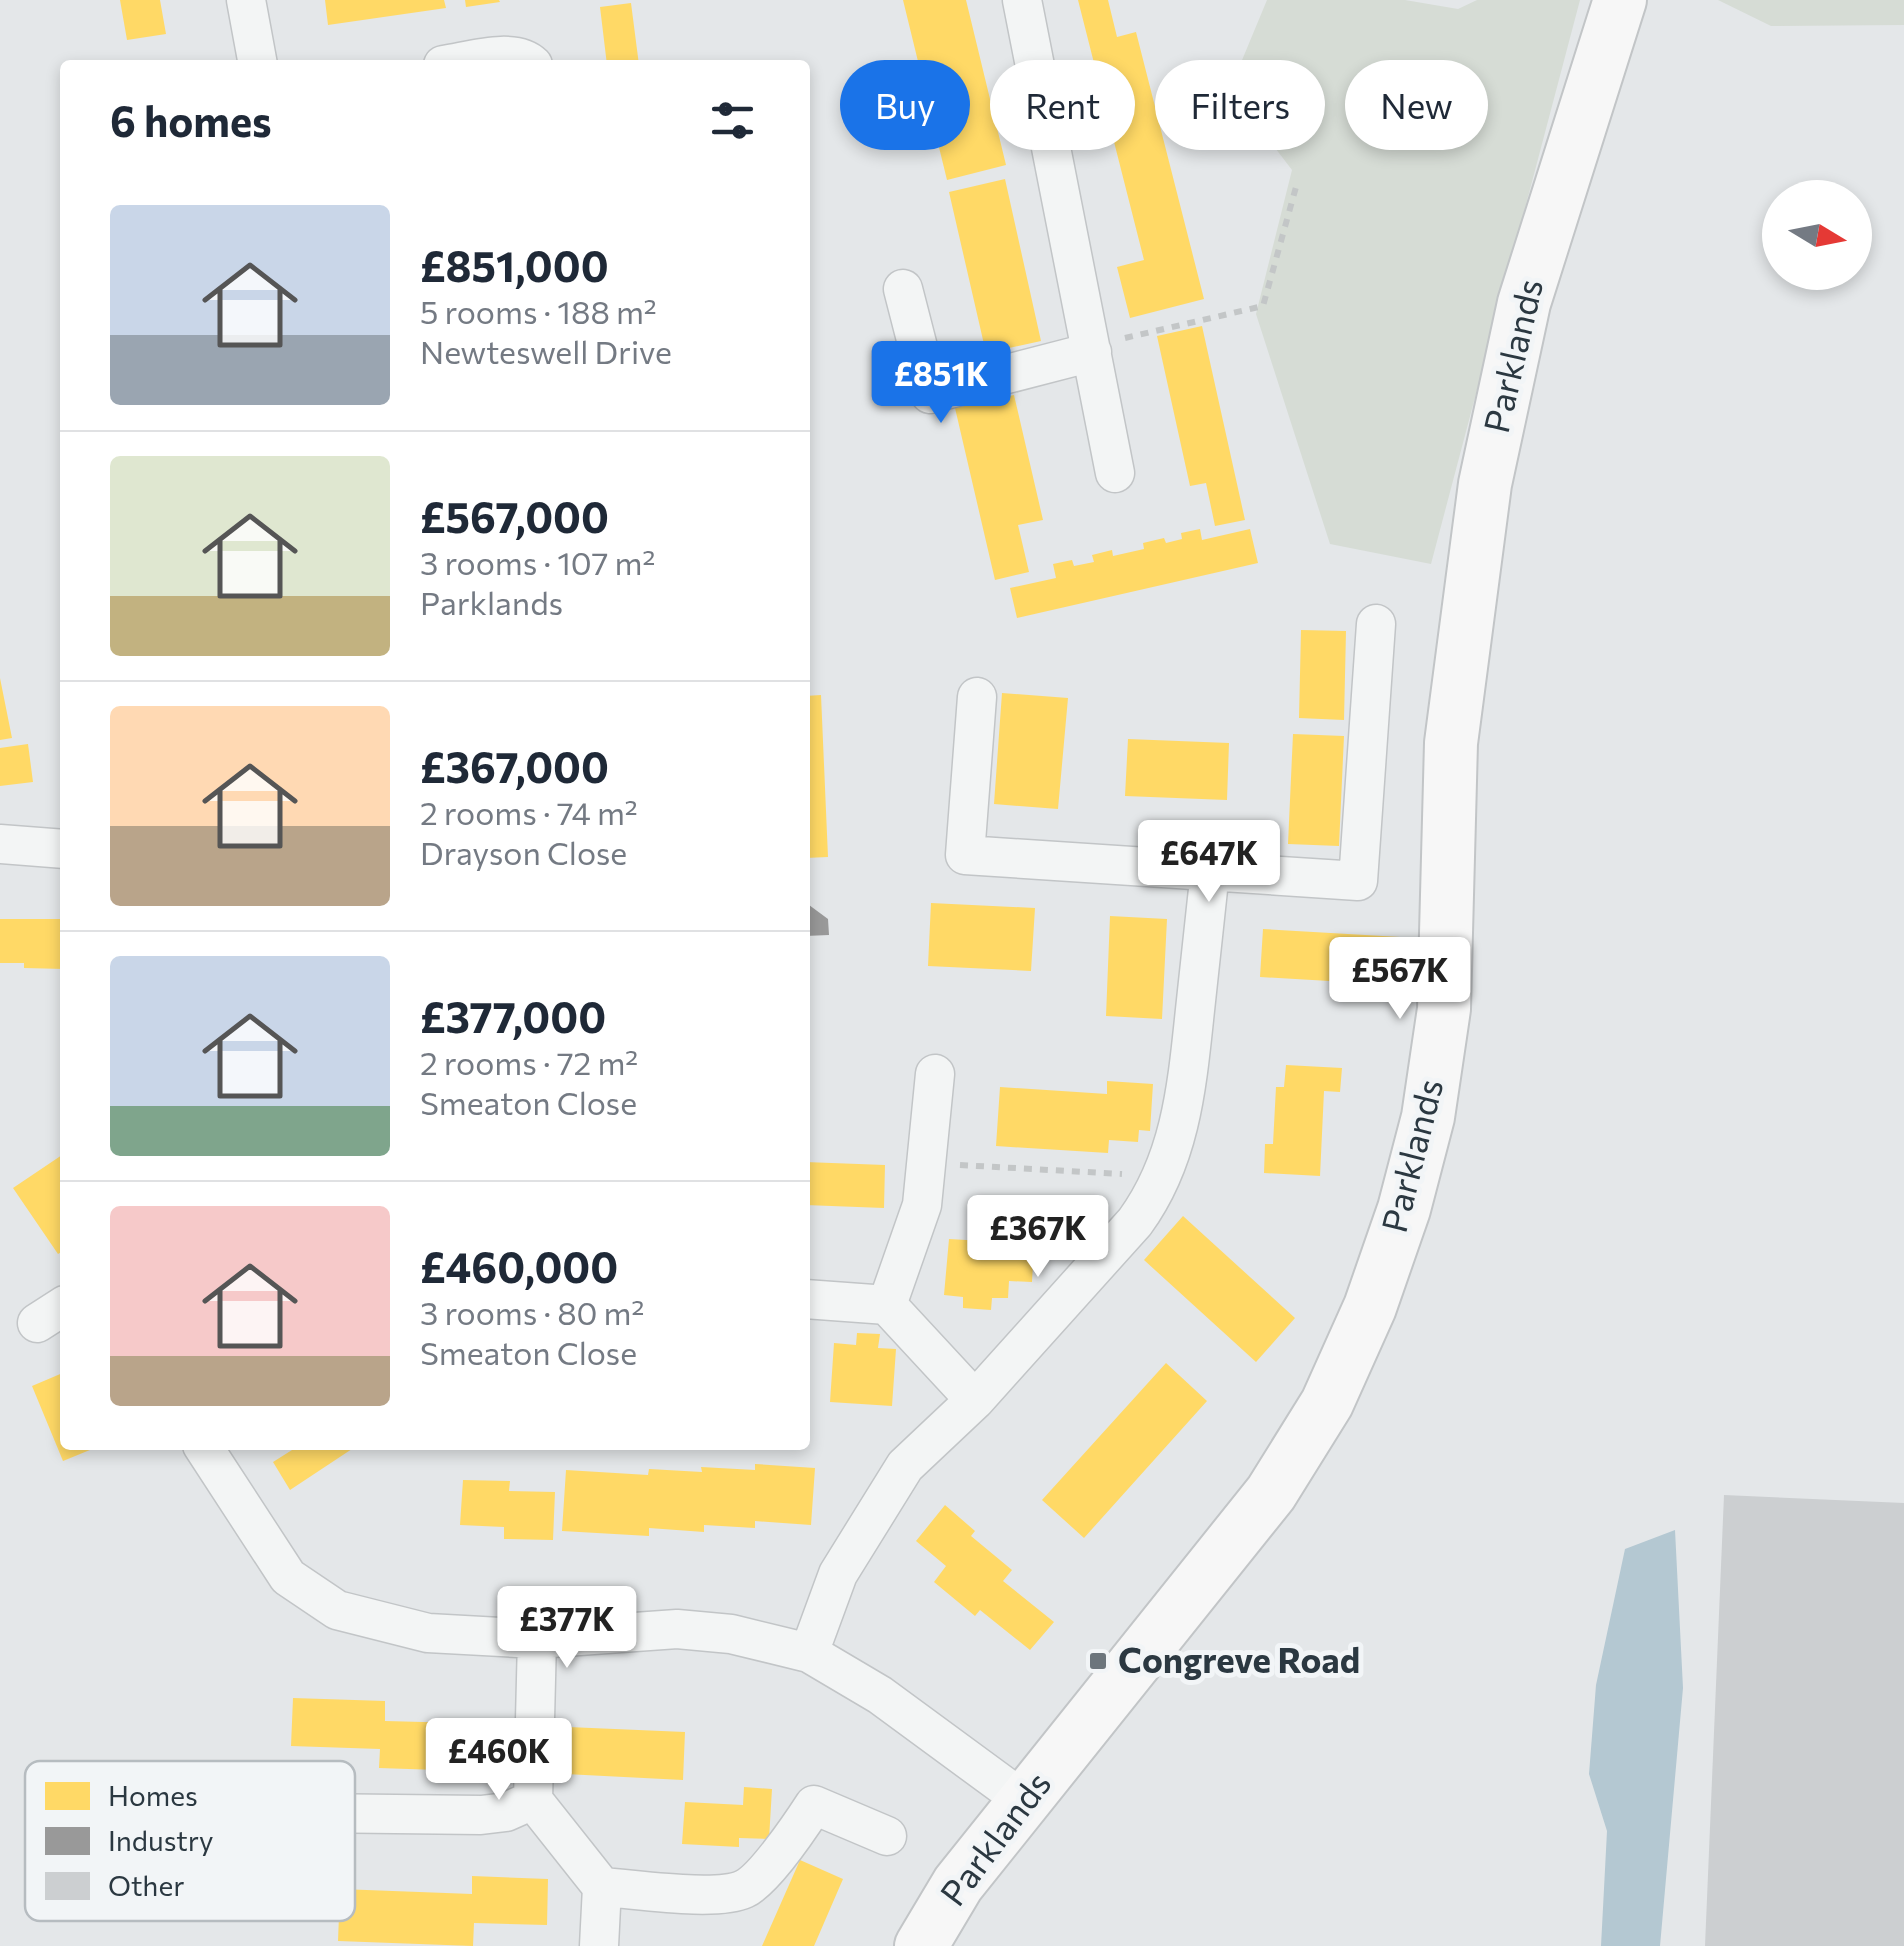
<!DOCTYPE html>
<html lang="en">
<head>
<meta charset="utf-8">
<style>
	:root { --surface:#fff; --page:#f6f6f7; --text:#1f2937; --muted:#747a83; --line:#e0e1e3; --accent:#1a73e8 }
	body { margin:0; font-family:Commissioner,sans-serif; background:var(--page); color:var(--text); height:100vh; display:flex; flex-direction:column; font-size:38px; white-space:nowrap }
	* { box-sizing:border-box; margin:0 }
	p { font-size:32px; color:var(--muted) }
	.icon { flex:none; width:55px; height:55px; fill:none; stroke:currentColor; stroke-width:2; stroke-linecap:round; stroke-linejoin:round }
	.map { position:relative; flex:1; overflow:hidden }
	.panel { position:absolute; left:60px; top:60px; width:750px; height:1390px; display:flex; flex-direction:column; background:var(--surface); border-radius:10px; box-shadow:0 5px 15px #0003 }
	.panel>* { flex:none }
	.top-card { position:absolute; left:840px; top:60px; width:912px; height:90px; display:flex; gap:20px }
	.needle { width:65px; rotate:100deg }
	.tools { position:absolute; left:1762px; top:180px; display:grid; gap:20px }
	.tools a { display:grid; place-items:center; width:110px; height:110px; border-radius:50%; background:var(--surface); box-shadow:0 5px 15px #0003; font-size:50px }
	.price { position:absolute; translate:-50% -85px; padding:0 22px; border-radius:10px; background:#fff; color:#222; font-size:32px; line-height:65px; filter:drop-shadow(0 2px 5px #0008) }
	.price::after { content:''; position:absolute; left:50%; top:60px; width:30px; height:22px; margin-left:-15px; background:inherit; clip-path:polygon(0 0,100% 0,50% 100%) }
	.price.active { background:var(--accent); color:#fff }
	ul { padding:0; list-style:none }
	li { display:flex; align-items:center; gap:30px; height:250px; padding:0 50px }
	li+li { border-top:2px solid var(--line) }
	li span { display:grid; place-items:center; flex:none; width:280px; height:200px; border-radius:10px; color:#555 }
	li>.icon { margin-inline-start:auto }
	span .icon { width:120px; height:120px; fill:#fffc; stroke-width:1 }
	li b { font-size:42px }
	h2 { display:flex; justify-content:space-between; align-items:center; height:120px; padding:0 50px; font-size:42px }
	.pill { padding:0 35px; border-radius:45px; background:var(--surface); box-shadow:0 5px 15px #0003; font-size:35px; line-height:90px }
	.pill.active { background:var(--accent); color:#fff }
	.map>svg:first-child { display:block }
	.green { fill:#d6dcd5 }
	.water { fill:#b4c8d2 }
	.homes { fill:#ffd966 }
	.industry { fill:#999 }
	.building { fill:#cccfd1 }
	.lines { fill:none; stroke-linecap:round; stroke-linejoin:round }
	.street-casing { stroke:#c2c5c7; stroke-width:41 }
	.secondary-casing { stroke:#c2c5c7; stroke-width:56 }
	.path { stroke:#c3c6c7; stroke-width:6; stroke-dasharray:8 8; stroke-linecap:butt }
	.street { stroke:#f3f5f5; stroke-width:38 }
	.secondary { stroke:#f7f7f7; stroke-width:52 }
	.poi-dot { fill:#6c757c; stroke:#f2f5f7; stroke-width:4 }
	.labels { text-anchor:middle; stroke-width:10; stroke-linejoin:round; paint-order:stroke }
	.street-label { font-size:35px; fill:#2b3841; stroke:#f2f5f7 }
	.poi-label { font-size:35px; font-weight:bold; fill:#2b3841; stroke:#f2f5f7; text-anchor:start }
	.key { fill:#f2f5f7; stroke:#b6bcc0; stroke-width:2.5 }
	.key-label { font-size:28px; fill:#2b3841 }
</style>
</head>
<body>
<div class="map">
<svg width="1904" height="1946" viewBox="0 0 1904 1946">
	<rect width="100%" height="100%" fill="#e4e7e9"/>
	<path class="green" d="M 1267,0 L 1405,0 L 1458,9 L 1477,0 L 1580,0 L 1431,564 L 1330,544 L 1256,314 L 1292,170 L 1230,89 Z
		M 1718,0 L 1904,0 L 1904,25 L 1771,26 Z"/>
	<path class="water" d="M 1675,1530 L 1683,1688 L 1660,1946 L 1601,1946 L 1607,1831 L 1589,1774 L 1596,1685 L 1625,1549 Z"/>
	<path class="homes" d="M 120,0 L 160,0 L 166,34 L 127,40 Z
		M 325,0 L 444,0 L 446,8 L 328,25 Z
		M 465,0 L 499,0 L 500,2 L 466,7 Z
		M 903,0 L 966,0 L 1006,165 L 947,180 Z
		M 1078,0 L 1108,0 L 1117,37 L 1136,32 L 1204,299 L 1130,318 L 1117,267 L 1144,260 Z
		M 631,3 L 639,65 L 607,65 L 600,7 Z
		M 1005,179 L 1041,341 L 986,353 L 949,192 Z
		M 1202,326 L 1245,520 L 1215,526 L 1206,483 L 1190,486 L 1157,336 Z
		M 1014,395 L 1043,520 L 1018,525 L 1029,572 L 995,580 L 955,408 Z
		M 1200,529 L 1202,540 L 1250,529 L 1258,563 L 1017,618 L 1010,588 L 1056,578 L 1053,564 L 1072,560 L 1074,566 L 1094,562 L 1092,555 L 1112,550 L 1113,556 L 1144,549 L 1143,543 L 1164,538 L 1166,543 L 1182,539 L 1181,533 Z
		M 1301,630 L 1346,631 L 1344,720 L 1299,718 Z
		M 0,678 L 12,738 L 0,740 Z
		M 1002,693 L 1068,698 L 1058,809 L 994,804 Z
		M 821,695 L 828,857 L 805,858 L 805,696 Z
		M 1293,734 L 1344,736 L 1339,846 L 1288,844 Z
		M 1128,739 L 1229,743 L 1227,800 L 1125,796 Z
		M 28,744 L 33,782 L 0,786 L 0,748 Z
		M 931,903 L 1035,908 L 1031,971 L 928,966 Z
		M 1110,916 L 1167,919 L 1162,1019 L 1106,1016 Z
		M 0,919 L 65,919 L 65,969 L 24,968 L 24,963 L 0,963 Z
		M 1263,929 L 1400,937 L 1397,985 L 1260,977 Z
		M 1286,1065 L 1342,1068 L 1340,1092 L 1324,1091 L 1320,1176 L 1264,1173 L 1265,1144 L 1273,1144 L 1276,1087 L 1284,1087 Z
		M 1107,1081 L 1153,1084 L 1150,1131 L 1139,1130 L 1138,1142 L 1109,1140 L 1108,1153 L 996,1146 L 1000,1087 L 1107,1094 Z
		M 65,1153 L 65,1250 L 58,1254 L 13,1188 Z
		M 805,1162 L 885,1165 L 884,1208 L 805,1205 Z
		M 1183,1216 L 1295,1318 L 1256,1362 L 1144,1260 Z
		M 949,1239 L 1034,1244 L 1032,1282 L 1009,1281 L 1008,1298 L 992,1298 L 991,1310 L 963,1308 L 963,1297 L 944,1295 Z
		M 857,1333 L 880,1334 L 878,1348 L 896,1349 L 892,1406 L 830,1402 L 834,1343 L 856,1345 Z
		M 1166,1363 L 1207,1401 L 1084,1538 L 1042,1500 Z
		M 65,1372 L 65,1445 L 102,1445 L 63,1461 L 32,1386 Z
		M 288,1445 L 358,1445 L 290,1490 L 273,1462 L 292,1450 Z
		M 755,1464 L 815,1468 L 811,1525 L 755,1521 L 755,1528 L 704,1525 L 704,1532 L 649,1528 L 649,1536 L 562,1531 L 566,1470 L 648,1475 L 649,1469 L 702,1472 L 701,1467 L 755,1470 Z
		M 463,1480 L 510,1481 L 509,1491 L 555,1492 L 553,1540 L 504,1539 L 504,1527 L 460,1525 Z
		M 945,1505 L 975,1531 L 971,1536 L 1012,1570 L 1003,1581 L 1054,1622 L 1030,1650 L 980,1610 L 975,1616 L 934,1582 L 946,1566 L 916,1541 Z
		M 293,1698 L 385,1701 L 385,1721 L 499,1724 L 497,1772 L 379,1768 L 380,1749 L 291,1746 Z
		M 568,1727 L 685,1732 L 683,1780 L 565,1774 Z
		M 744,1787 L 772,1789 L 769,1839 L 739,1838 L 739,1847 L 682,1844 L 685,1802 L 743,1805 Z
		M 800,1860 L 843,1879 L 814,1946 L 762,1946 Z
		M 472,1876 L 548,1879 L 547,1925 L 474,1923 L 473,1946 L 338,1941 L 340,1889 L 472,1894 Z"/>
	<path class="industry" d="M 805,902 L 828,919 L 829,935 L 805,936 Z"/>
	<path class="building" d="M 1724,1495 L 1904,1503 L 1904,1946 L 1705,1946 Z"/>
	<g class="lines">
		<defs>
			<path id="street" d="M 246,0 L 258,65
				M 1022,0 L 1115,473
				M 443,65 C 467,62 514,46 533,65
				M 903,289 L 930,394 L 1092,352
				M 977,697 L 965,855 L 1358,881 L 1376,624
				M 0,844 L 65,849
				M 805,1299 L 887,1305 L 975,1400
				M 887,1305 L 922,1205 L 935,1074
				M 37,1323 L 65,1305
				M 202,1445 L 288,1577 L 337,1610 L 428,1633 L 537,1639 L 677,1629 L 731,1634 L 809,1653 L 880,1695 L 1023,1800
				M 537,1639 L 533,1800 L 602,1887 L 599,1946
				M 809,1653 L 838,1574 L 905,1466 L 975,1400 L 1135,1222 C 1181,1159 1187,1086 1195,1010 C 1200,964 1205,918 1210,871
				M 309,1813 L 481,1815 L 506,1812 L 533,1800
				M 602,1887 C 635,1889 716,1902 744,1889 C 764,1880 801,1825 814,1805 L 887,1836"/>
			<path id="secondary" d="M 921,1946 L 958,1884 L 1271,1493 L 1327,1403 L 1370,1307 L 1404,1209 L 1428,1117 L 1444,1009 L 1451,743 L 1485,484 L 1524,303 L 1620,0"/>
		</defs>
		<use href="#street" class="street-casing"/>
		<use href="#secondary" class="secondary-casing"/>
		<path class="path" d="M 1125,338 L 1263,306 L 1296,187
			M 960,1165 L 1122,1174"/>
		<use href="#street" class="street"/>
		<use href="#secondary" class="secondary"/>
	</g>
	<rect class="poi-dot" x="1088" y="1651" width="20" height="20" rx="5"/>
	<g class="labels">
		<g class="street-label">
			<text transform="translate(1514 356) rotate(-77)" y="12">Parklands</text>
			<text transform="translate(1413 1156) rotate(-76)" y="12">Parklands</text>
			<text transform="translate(996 1839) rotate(-53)" y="12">Parklands</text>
		</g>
		<g class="poi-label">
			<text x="1118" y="1673">Congreve Road</text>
		</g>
	</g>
	<rect x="25" y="1761" width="330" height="160" rx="15" class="key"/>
	<rect x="45" y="1782" width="45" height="28" fill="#ffd966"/>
	<rect x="45" y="1827" width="45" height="28" fill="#999"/>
	<rect x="45" y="1872" width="45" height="28" fill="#cccfd1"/>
	<g class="key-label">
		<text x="108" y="1806">Homes</text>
		<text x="108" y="1851">Industry</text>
		<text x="108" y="1896">Other</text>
	</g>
</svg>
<div class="tools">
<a><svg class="needle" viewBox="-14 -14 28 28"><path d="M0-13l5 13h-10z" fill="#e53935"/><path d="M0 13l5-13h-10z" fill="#747a83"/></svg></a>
</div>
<b class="price active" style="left:941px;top:426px">£851K</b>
<b class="price" style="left:1209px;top:905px">£647K</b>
<b class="price" style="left:1400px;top:1022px">£567K</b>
<b class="price" style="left:1038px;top:1280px">£367K</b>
<b class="price" style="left:567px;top:1671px">£377K</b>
<b class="price" style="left:499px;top:1803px">£460K</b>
<div class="top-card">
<a class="pill active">Buy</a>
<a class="pill">Rent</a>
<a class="pill">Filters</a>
<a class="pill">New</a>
</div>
<section class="panel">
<h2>6 homes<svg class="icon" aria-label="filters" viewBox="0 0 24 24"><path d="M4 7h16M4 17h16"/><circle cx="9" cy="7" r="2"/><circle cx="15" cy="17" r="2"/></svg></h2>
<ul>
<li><span style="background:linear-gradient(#c9d6e8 65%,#9aa5b1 0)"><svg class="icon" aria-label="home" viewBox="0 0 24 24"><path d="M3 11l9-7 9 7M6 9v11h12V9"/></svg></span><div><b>£851,000</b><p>5 rooms · 188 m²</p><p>Newteswell Drive</p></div></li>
<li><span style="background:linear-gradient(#dfe7d0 70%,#c2b280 0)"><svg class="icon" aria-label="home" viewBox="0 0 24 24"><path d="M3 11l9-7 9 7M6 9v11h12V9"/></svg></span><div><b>£567,000</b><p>3 rooms · 107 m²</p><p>Parklands</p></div></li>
<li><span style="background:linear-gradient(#ffd9b3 60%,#b9a48a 0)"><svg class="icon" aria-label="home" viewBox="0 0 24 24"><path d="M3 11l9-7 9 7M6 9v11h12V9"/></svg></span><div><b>£367,000</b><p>2 rooms · 74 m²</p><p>Drayson Close</p></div></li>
<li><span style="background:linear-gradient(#c9d6e8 75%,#7fa58c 0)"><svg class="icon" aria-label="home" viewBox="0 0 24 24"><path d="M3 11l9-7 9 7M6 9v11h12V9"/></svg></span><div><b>£377,000</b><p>2 rooms · 72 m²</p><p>Smeaton Close</p></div></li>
<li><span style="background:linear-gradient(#f6c9c9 75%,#b9a48a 0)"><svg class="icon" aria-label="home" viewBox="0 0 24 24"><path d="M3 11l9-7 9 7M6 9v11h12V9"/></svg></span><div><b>£460,000</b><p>3 rooms · 80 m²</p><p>Smeaton Close</p></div></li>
</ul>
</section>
</div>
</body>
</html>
